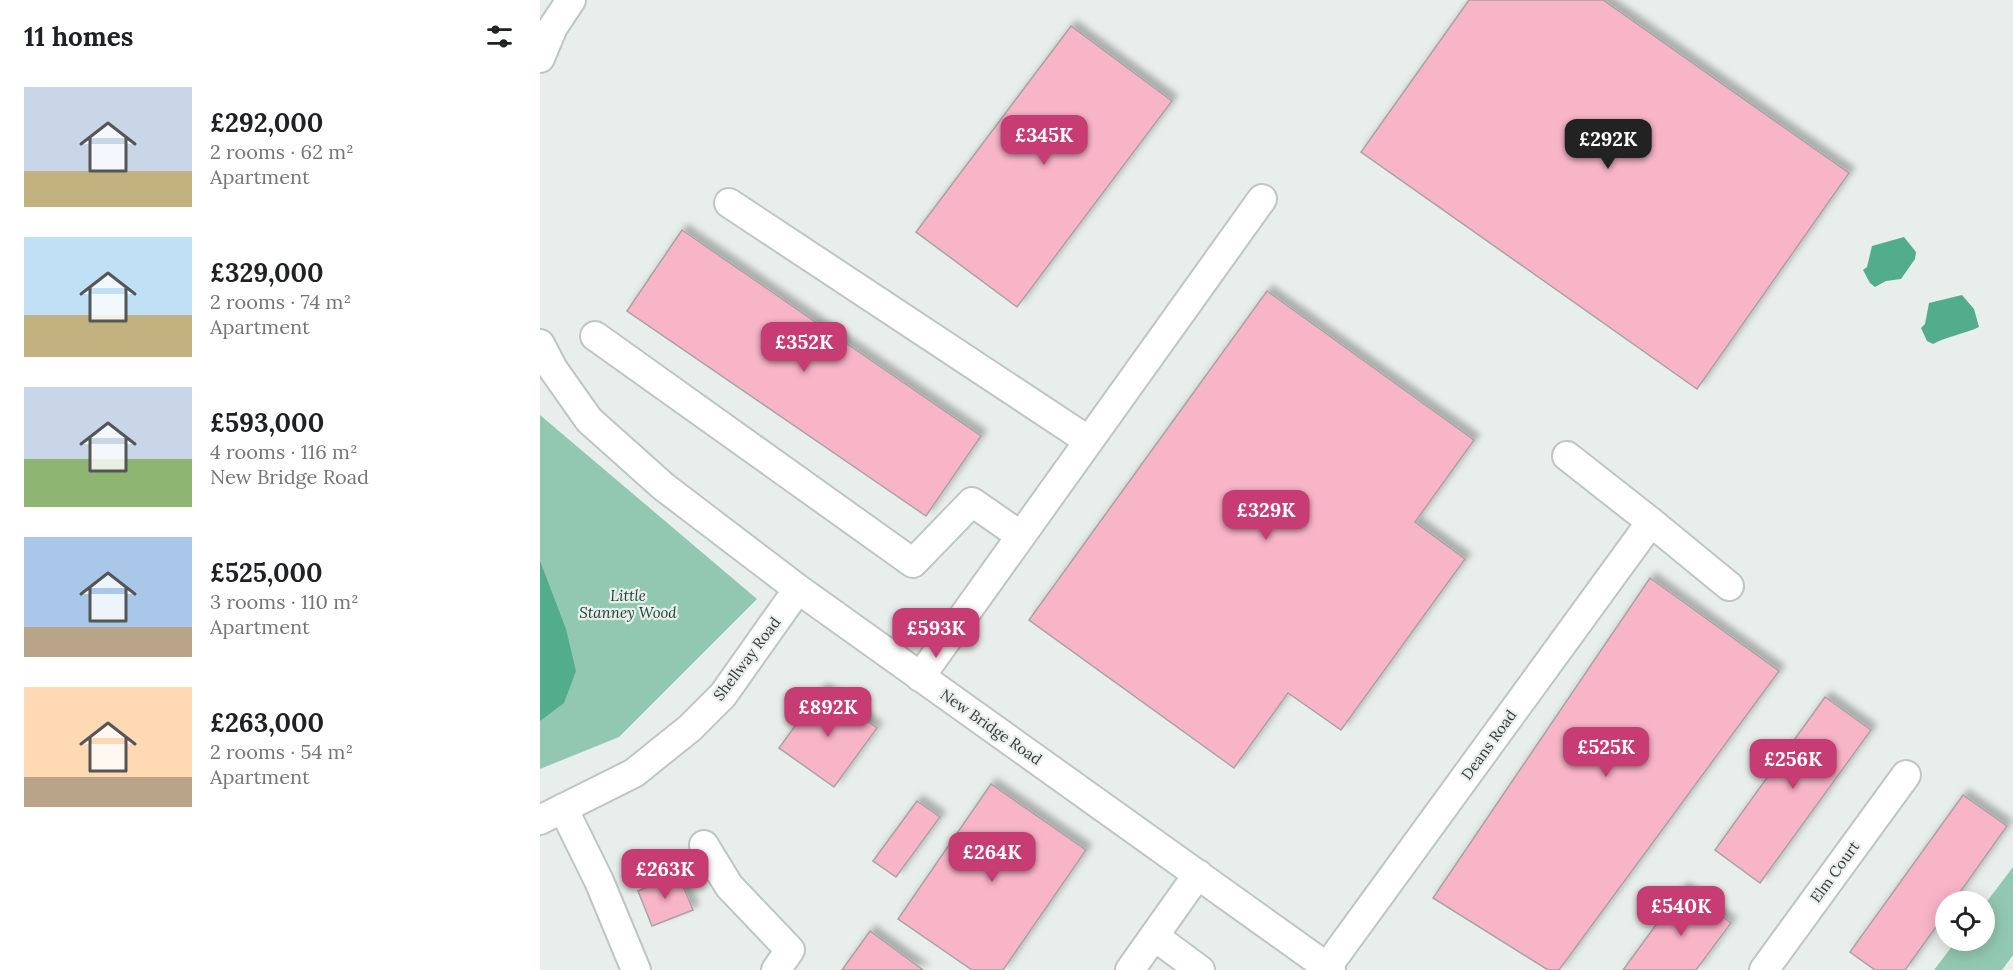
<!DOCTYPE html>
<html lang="en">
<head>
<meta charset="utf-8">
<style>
	:root { --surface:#fff; --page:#f2f2f2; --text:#202124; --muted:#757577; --accent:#c73c73 }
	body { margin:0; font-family:Lora,serif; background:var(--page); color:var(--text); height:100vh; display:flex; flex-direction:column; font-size:22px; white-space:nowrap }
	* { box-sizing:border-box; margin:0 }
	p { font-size:20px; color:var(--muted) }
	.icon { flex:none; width:33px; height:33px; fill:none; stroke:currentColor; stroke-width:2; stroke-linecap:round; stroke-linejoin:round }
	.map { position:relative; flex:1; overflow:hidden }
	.side { display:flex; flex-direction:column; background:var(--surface); width:540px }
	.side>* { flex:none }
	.fabs { position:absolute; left:1395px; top:891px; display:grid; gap:12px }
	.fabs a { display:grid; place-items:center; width:60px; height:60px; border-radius:50%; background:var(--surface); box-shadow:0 3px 15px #0003; font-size:30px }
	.price { position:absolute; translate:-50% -51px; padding:0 14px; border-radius:12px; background:var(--accent); color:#fff; font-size:20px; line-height:39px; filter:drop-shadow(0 2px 3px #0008) }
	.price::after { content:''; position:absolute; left:50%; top:36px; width:18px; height:14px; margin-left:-9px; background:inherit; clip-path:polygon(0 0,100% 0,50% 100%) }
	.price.active { background:#222; color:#fff }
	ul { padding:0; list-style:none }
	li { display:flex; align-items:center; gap:18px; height:150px; padding:0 24px }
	li span { display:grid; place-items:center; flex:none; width:168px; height:120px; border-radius:0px; color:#555 }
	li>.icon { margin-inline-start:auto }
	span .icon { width:72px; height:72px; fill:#fffc; stroke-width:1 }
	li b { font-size:26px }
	h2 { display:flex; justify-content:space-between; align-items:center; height:72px; padding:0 24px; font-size:26px }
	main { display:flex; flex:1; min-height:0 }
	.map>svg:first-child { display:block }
	.green { fill:#92c8b1 }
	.water { fill:#52ad8c }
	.building { fill:#f8b5c8; stroke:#a9a2a4; stroke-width:1.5; filter:url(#shadow) }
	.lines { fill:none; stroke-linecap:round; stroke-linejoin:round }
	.minor-casing { stroke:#bec5c2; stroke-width:32 }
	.minor { stroke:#fff; stroke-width:28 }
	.labels { text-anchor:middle; stroke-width:4.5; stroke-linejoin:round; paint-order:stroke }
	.park-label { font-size:15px; font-style:italic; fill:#173f31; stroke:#e8eeeb }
	.street-label { font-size:15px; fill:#363837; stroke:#e8eeeb }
</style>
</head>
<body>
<main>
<section class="side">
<h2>11 homes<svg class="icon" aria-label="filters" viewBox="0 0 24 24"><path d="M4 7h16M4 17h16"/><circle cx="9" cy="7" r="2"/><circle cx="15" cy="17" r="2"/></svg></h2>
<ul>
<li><span style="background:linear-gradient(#c9d6e8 70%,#c2b280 0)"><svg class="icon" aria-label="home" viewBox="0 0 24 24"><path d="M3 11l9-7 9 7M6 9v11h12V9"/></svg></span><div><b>£292,000</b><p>2 rooms · 62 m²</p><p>Apartment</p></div></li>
<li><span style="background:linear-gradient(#bfe0f5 65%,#c2b280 0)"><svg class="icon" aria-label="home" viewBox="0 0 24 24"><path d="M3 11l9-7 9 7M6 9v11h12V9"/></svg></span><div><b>£329,000</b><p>2 rooms · 74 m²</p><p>Apartment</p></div></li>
<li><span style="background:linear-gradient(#c9d6e8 60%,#8fb573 0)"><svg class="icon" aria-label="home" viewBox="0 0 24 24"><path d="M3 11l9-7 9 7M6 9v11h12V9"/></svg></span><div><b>£593,000</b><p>4 rooms · 116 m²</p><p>New Bridge Road</p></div></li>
<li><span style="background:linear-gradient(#a9c7e8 75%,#b9a48a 0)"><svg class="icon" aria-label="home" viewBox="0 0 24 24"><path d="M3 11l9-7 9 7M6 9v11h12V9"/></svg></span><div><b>£525,000</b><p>3 rooms · 110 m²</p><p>Apartment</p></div></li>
<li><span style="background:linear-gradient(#ffd9b3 75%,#b9a48a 0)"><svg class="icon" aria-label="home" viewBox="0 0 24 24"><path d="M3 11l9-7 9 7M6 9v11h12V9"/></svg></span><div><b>£263,000</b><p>2 rooms · 54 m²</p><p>Apartment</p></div></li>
</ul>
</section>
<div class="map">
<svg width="1473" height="970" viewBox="0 0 1473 970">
	<defs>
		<filter id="shadow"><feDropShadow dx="5.5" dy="-5.5" stdDeviation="3" flood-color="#0004"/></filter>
	</defs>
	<rect width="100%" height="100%" fill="#e8eeeb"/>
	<path class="green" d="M 0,415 L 217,599 L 79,737 L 0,769 Z
		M 1473,867 L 1473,955 L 1462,970 L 1394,970 L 1416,941 L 1444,940 L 1445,904 Z"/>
	<path class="water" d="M 1364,237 L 1376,252 L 1375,259 L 1361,279 L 1346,281 L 1335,287 L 1330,283 L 1323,270 L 1327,267 L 1332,246 Z
		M 1422,295 L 1434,309 L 1439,327 C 1424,334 1408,336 1393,344 L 1387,341 L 1381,328 L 1385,324 L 1389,303 Z
		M 0,561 L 26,629 L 36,671 L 24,703 L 0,721 Z"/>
	<path class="building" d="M 929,0 L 1063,0 L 1309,173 L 1157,389 L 821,152 Z
		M 531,26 L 632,101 L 477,307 L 376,232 Z
		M 142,230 L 441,436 L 386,516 L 87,311 Z
		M 727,291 L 934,440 L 875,522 L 925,559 L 801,730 L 748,693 L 694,768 L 489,620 Z
		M 1110,578 L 1239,671 L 1019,970 L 1008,970 L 893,898 Z
		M 282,689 L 337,728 L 294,787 L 239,748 Z
		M 1285,697 L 1331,730 L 1220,883 L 1175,850 Z
		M 451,784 L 546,850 L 463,970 L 432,970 L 358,919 Z
		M 1423,795 L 1467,826 L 1413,902 L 1406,902 L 1406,913 L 1365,970 L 1335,970 L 1310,952 Z
		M 377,801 L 400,817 L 356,877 L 333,861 Z
		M 138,874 L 153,910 L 112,926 L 98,891 Z
		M 1143,888 L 1191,923 L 1156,970 L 1083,970 Z
		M 330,931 L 383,970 L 302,970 Z"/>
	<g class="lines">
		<defs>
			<path id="minor" d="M 0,58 L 13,27 L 31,0
				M 189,203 L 549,441
				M 55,336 L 373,563 L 432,502 L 481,536
				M 0,344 L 13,369 L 49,420 L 124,487 L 258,589 L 791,970
				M 1027,456 L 1111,522 L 1189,586
				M 380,677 L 722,199
				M 23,808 L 59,881 L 96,970
				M 0,820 L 94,773 L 150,728 L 183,695 L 258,589
				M 164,845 L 189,886 L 250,950 L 236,970
				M 614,936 L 660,970
				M 787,967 L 1111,522
				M 590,970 L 658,874
				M 1224,970 L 1366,775"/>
		</defs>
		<use href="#minor" class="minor-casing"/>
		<use href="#minor" class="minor"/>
	</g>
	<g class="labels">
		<g class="park-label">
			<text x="88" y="601">Little<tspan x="88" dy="17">Stanney Wood</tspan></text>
		</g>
		<g class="street-label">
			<text transform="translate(207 659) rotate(-53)" y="5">Shellway Road</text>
			<text transform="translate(451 727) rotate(35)" y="5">New Bridge Road</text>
			<text transform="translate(949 745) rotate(-54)" y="5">Deans Road</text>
			<text transform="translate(1295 872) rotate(-54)" y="5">Elm Court</text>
		</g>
	</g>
</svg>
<div class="fabs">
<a><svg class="icon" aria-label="locate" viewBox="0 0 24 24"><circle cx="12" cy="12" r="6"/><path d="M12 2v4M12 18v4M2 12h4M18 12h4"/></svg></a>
</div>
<b class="price" style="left:504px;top:166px">£345K</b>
<b class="price active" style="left:1068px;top:170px">£292K</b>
<b class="price" style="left:264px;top:373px">£352K</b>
<b class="price" style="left:726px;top:541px">£329K</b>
<b class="price" style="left:396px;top:659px">£593K</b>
<b class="price" style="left:288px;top:738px">£892K</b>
<b class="price" style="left:1066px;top:778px">£525K</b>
<b class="price" style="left:1253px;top:790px">£256K</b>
<b class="price" style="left:452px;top:883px">£264K</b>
<b class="price" style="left:125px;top:900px">£263K</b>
<b class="price" style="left:1141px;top:937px">£540K</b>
</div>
</main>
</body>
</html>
